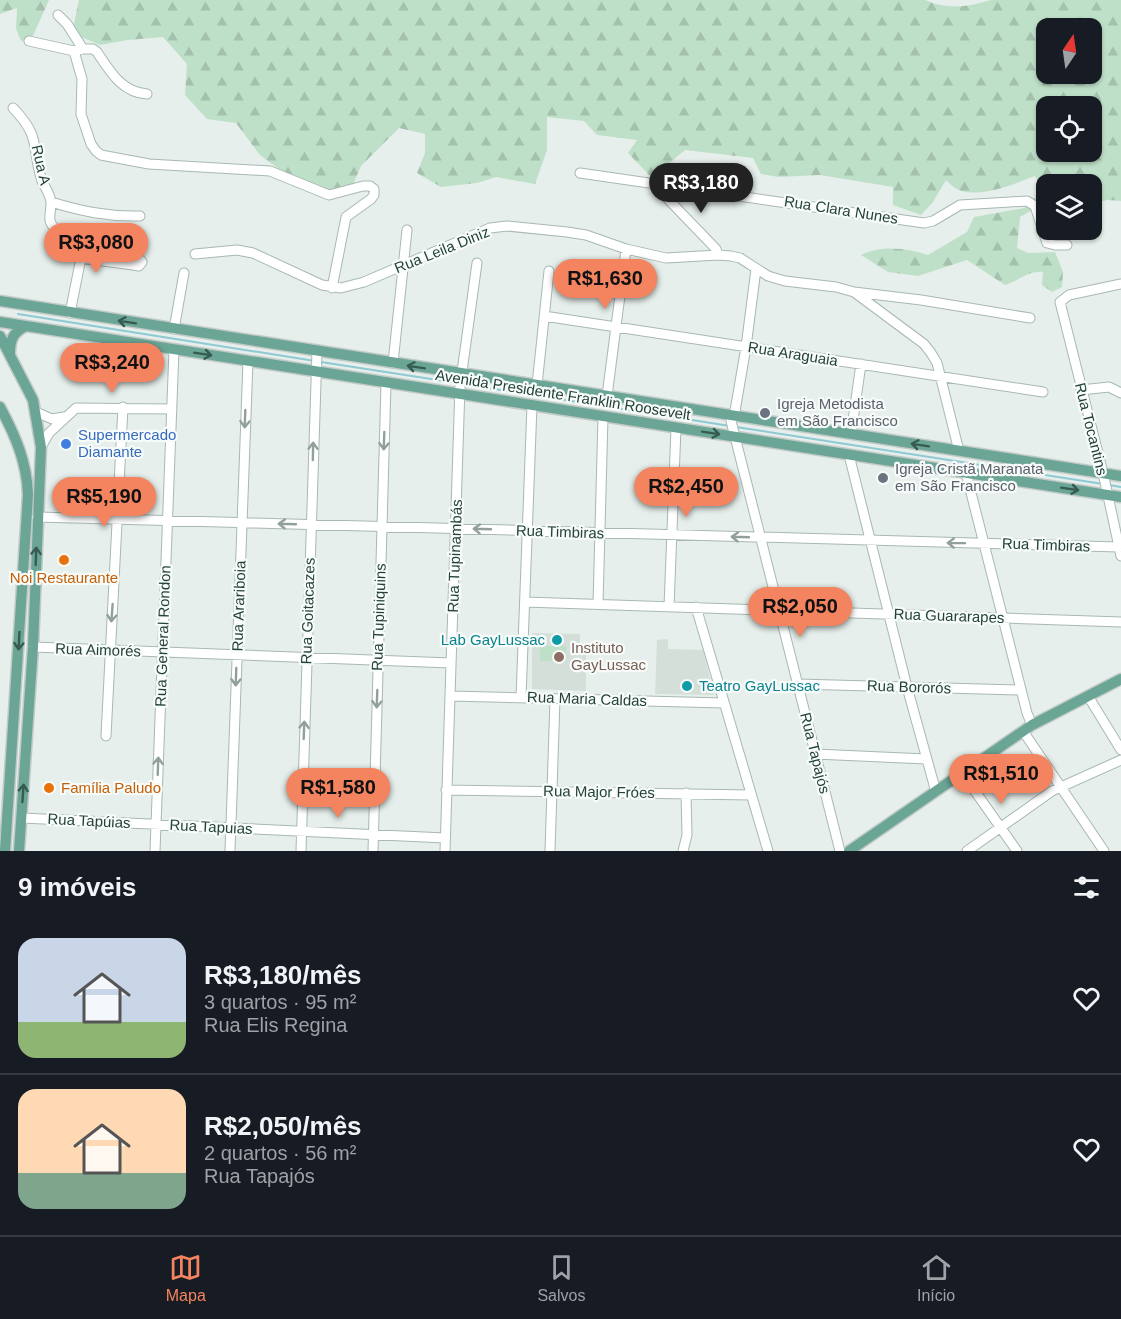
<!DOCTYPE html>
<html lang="pt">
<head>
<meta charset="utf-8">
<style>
	:root { --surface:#171b24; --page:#20242c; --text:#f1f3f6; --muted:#9ea1a6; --line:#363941; --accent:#f4845f }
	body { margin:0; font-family:Arial,sans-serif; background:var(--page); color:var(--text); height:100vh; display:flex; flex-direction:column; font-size:22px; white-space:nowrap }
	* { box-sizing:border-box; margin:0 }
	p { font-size:20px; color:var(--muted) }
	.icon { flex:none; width:33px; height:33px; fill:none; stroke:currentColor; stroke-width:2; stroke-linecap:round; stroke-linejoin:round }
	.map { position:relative; height:851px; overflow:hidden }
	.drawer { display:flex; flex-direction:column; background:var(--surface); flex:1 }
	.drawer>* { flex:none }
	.needle { width:39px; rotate:13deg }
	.tools { position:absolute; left:1036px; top:18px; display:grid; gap:12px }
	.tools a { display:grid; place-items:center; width:66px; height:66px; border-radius:12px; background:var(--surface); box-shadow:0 2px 4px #0004; font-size:30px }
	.price { position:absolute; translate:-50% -51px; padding:0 14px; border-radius:21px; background:var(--accent); color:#111; font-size:20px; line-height:39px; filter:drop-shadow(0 2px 3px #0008) }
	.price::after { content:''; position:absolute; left:50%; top:36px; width:18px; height:14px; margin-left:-9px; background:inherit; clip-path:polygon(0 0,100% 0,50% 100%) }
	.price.current { background:#222; color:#fff }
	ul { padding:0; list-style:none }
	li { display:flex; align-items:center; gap:18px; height:150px; padding:0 18px }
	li+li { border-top:2px solid var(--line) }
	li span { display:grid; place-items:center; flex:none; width:168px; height:120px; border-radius:18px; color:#555 }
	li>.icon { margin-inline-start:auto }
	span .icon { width:72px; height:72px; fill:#fffc; stroke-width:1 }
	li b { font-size:26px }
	h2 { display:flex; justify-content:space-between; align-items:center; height:72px; padding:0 18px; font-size:26px }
	.menu { display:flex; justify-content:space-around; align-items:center; height:84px; border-top:2px solid var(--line); background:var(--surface); font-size:16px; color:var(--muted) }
	.menu a { display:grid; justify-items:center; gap:3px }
	.menu .current { color:var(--accent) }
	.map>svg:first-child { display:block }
	.built { fill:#d4dfda }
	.forest { fill:url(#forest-firs); fill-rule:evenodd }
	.green { fill:#bfe0c8 }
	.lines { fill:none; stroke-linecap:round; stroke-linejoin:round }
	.stream { stroke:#8ec9d4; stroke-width:2 }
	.minor-casing { stroke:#a8b8b2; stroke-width:11 }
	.major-casing { stroke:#c2cac8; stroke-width:13 }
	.minor { stroke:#fff; stroke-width:9 }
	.major { stroke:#6aa596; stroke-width:10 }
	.oneway { stroke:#365b51 }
	.oneway2 { stroke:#92a09c }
	.worship-dot { fill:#6b7280; stroke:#f7fbf9; stroke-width:2 }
	.shop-dot { fill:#3f7fe0; stroke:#f7fbf9; stroke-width:2 }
	.food-dot { fill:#e8710a; stroke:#f7fbf9; stroke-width:2 }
	.culture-dot { fill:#0f9aa8; stroke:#f7fbf9; stroke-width:2 }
	.education-dot { fill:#8d6e63; stroke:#f7fbf9; stroke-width:2 }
	.labels { text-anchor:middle; stroke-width:4.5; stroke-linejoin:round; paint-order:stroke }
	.street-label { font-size:15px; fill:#24423a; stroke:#f7fbf9 }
	.worship-label { font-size:15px; fill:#5b616d; stroke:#f7fbf9; text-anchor:start }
	.shop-label { font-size:15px; fill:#366cbe; stroke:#f7fbf9; text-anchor:start }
	.food-label { font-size:15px; fill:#c56008; stroke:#f7fbf9 }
	.culture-label { font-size:15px; fill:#0d838f; stroke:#f7fbf9; text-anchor:end }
	.education-label { font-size:15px; fill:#785e54; stroke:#f7fbf9; text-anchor:start }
</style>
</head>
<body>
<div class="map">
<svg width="1121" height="851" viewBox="0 0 1121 851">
	<defs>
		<pattern id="forest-firs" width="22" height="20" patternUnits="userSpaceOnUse" patternTransform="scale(1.5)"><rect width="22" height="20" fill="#bfe0c8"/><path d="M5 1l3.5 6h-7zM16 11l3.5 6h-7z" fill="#a4c1ad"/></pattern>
	</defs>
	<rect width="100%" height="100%" fill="#e6efeb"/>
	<path class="built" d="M 532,633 L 580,634 L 580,643 L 586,644 L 586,691 L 532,689 Z
		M 668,639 L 668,649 L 703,650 L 714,695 L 655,694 L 657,640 Z"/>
	<path class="forest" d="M 0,0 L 49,0 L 32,38 L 21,41 L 16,29 L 17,8 L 0,14 Z
		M 79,0 L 925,0 C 947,10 968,7 991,0 L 1121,0 L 1121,201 L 1108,200 L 1092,203 L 1092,184 L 1047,184 L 1047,216 L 1041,205 L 1020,217 L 1017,248 L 1028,253 L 1055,252 L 1063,272 L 1062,287 L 1052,292 L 1042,285 L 1043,272 C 1029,270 1018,281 1005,285 L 967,260 L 918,276 L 888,272 L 861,255 C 882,245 906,248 928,255 L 967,232 L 974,217 L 1024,208 L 1043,190 L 1035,176 C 1016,183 977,200 957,189 C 953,187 949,183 946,180 L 933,202 L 921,215 L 893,205 L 893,187 L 820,175 L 779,177 L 761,174 L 753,158 L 685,150 L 652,178 L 628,153 L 637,140 L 597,135 L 584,121 L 547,117 L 547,150 L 535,184 L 496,177 L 477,183 L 441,187 L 417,173 L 425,153 L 425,134 L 399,128 L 361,166 L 351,189 L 327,191 L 288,176 L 260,155 L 236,123 L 207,119 L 185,95 L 187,64 L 163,37 L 128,40 L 100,45 L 72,33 ZM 1047,28 L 1092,28 L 1092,74 L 1047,74 ZM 1047,106 L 1092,106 L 1092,152 L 1047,152 Z"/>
	<path class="green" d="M 540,646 L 566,646 L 566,662 L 540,661 Z"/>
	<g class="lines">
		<path class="stream" d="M 18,314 L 315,361
			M 321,362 L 457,383
			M 463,384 L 730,426
			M 736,427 L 1103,484
			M 1109,485 L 1121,487"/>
		<defs>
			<path id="minor" d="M 29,41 L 74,51 L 83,49 L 67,24 L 58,15
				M 83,49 L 93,49 L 97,52 C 110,71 121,92 147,94
				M 74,51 L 82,79 L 81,114 L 91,144 L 96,151 L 101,155 L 149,164 L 270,171 L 329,195 L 363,186 L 370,186 L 374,189 L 374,195 L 371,199 L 346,217 L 332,288
				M 13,108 C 42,138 31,147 42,181 C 45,187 51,196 51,203 C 51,217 45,221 59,232 C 78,237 132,247 142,262 L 139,266 L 133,265 L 81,258 L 66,253
				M 580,173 L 924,223 L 933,221 L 960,205 L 1027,201 L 1035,206 L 1047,243 L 1055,245 L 1067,245
				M 659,186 L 665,196 L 716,249 L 718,255
				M 51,202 C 81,211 108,217 140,216
				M 1043,231 L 1058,230
				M 195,254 L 237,250 L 253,253 L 322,285 L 341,288 L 364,282 L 490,228 L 507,226 L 567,232 L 586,235 L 626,249 L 666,258 L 718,255 L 731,256 L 740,258 L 768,276 L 785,281 L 836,287 L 854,292 L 924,344 L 931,353 L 937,363 L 959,451
				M 756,269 L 746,347 L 735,411 L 731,421 L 840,851
				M 1121,284 L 1069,295 L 1060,302 L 1103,473 L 1121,556
				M 854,292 L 921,300 L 1030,318
				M 70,313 L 81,258
				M 544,316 L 1043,392
				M 174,329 L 184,273
				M 393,363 L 407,230
				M 537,385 L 549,271
				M 1081,390 L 1109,387 L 1121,393
				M 607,396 L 626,249
				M 36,412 L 52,419 L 64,417
				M 851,434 L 861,364
				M 41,447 L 49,433 L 76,408 L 172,409
				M 849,455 L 907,687 L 936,792
				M 966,473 L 1027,713 L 1032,725
				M 37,517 L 1119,547
				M 525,602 L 1121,622
				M 598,604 L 603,417
				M 669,607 L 676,428
				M 696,607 L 768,851
				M 33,647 L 451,663
				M 797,684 L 1021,690
				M 450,696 L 724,703
				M 1088,696 L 1121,750
				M 521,698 L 532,405
				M 1023,731 L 1104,851
				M 106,736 L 123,407
				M 815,754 L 926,759
				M 963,774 L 1017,851
				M 446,790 L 751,795
				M 22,818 L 445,838
				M 155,851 L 174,349
				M 230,851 L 248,361
				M 301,851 L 317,351
				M 373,851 L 386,383
				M 445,851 L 460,386 L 477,263
				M 550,851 L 555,699
				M 683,851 L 687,835 L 686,793
				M 967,851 L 1052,791 L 1121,760"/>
			<path id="major" d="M 0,301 L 1121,476
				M 0,322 L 1121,497
				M 0,336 L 33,400 L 41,447 L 33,647 L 19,851
				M 10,353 C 10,340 13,332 26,326
				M 0,407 C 15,435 27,462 28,495 L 5,851
				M 849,851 L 1032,725 L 1121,679"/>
		</defs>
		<use href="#minor" class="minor-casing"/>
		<use href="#major" class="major-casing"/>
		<use href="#minor" class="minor"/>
		<use href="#major" class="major"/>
	</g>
	<defs><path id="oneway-shaft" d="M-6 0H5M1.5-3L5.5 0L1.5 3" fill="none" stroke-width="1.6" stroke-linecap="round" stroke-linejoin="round" transform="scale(1.5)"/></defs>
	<g class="oneway">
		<use href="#oneway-shaft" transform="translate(127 322) rotate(-171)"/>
		<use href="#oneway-shaft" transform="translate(203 354) rotate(9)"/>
		<use href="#oneway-shaft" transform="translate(416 367) rotate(-171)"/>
		<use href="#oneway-shaft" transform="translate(711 433) rotate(9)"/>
		<use href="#oneway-shaft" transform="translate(920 445) rotate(-171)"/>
		<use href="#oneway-shaft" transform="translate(1070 489) rotate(9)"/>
		<use href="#oneway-shaft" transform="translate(36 556) rotate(-88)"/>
		<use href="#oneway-shaft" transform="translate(19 641) rotate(93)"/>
		<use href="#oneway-shaft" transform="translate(23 793) rotate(-86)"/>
	</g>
	<g class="oneway2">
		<use href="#oneway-shaft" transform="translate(245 419) rotate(92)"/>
		<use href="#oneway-shaft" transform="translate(384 441) rotate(92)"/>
		<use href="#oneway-shaft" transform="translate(313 451) rotate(-89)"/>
		<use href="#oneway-shaft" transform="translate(287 524) rotate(-178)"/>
		<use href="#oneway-shaft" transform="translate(482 529) rotate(-178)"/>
		<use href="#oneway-shaft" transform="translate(740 537) rotate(-178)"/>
		<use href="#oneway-shaft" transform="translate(956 543) rotate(-179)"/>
		<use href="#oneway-shaft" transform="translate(112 613) rotate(94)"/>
		<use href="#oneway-shaft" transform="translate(236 677) rotate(92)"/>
		<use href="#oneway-shaft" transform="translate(377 699) rotate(92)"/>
		<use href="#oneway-shaft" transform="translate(304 730) rotate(-88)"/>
		<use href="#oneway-shaft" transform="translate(158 766) rotate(-88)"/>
	</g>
	<g class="worship-dot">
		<circle cx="765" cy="413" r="6"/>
		<circle cx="883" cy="478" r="6"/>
	</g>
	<circle class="shop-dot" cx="66" cy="444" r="6"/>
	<g class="food-dot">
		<circle cx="64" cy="560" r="6"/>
		<circle cx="49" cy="788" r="6"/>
	</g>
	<g class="culture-dot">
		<circle cx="557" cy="640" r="6"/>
		<circle cx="687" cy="686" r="6"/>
	</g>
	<circle class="education-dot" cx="559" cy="657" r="6"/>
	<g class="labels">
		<g class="street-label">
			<text transform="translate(41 165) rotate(77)" y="5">Rua A</text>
			<text transform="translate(841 210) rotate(9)" y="5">Rua Clara Nunes</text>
			<text transform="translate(442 250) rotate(-22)" y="5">Rua Leila Diniz</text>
			<text transform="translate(793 354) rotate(9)" y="5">Rua Araguaia</text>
			<text transform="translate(563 395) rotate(9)" y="5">Avenida Presidente Franklin Roosevelt</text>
			<text transform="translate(1091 429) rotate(76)" y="5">Rua Tocantins</text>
			<text transform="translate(560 532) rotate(2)" y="5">Rua Timbiras</text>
			<text transform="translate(1046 545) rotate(2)" y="5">Rua Timbiras</text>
			<text transform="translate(455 556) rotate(-88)" y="5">Rua Tupinambás</text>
			<text transform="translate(239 606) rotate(-88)" y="5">Rua Arariboia</text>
			<text transform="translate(308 611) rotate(-88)" y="5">Rua Goitacazes</text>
			<text transform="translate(949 616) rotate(2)" y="5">Rua Guararapes</text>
			<text transform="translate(379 617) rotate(-88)" y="5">Rua Tupiniquins</text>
			<text transform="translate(163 636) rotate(-88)" y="5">Rua General Rondon</text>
			<text transform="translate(98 650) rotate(2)" y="5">Rua Aimorés</text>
			<text transform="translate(909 687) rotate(2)" y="5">Rua Bororós</text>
			<text transform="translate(587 699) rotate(2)" y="5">Rua Maria Caldas</text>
			<text transform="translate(815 753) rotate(76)" y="5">Rua Tapajós</text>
			<text transform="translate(599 792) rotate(1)" y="5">Rua Major Fróes</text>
			<text transform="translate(89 821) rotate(3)" y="5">Rua Tapúias</text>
			<text transform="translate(211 827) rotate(3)" y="5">Rua Tapuias</text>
		</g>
		<g class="worship-label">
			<text x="777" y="409">Igreja Metodista<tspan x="777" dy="17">em São Francisco</tspan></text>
			<text x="895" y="474">Igreja Cristã Maranata<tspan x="895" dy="17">em São Francisco</tspan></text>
		</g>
		<g class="shop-label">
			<text x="78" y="440">Supermercado<tspan x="78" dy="17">Diamante</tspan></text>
		</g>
		<g class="food-label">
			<text x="64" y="583">Noi Restaurante</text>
			<text x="61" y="793" text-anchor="start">Família Paludo</text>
		</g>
		<g class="culture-label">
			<text x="545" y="645">Lab GayLussac</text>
			<text x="699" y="691" text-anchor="start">Teatro GayLussac</text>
		</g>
		<g class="education-label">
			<text x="571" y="653">Instituto<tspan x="571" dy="17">GayLussac</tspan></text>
		</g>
	</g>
</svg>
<div class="tools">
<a><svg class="needle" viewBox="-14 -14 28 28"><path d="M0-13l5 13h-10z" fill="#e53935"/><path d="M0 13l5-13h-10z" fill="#9ea1a6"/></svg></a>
<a><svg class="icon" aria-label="locate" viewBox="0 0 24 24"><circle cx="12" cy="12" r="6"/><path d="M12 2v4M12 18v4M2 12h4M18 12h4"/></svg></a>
<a><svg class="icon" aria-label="layers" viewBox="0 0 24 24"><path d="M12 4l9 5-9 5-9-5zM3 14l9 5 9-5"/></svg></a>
</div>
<b class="price current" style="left:701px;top:214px">R$3,180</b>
<b class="price" style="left:96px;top:274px">R$3,080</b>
<b class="price" style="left:605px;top:310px">R$1,630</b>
<b class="price" style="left:112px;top:394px">R$3,240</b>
<b class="price" style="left:686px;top:518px">R$2,450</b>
<b class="price" style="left:104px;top:528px">R$5,190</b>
<b class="price" style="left:800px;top:638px">R$2,050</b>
<b class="price" style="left:1001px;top:805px">R$1,510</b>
<b class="price" style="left:338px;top:819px">R$1,580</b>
</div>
<section class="drawer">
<h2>9 imóveis<svg class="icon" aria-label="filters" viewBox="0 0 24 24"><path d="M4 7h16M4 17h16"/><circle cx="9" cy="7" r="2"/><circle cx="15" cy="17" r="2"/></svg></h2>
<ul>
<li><span style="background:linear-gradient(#c9d6e8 70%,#8fb573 0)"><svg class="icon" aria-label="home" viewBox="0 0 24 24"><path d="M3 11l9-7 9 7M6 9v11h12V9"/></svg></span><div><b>R$3,180/mês</b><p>3 quartos · 95 m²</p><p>Rua Elis Regina</p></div><svg class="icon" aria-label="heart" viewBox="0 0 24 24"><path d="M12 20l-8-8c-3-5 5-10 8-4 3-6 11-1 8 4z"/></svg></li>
<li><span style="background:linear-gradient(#ffd9b3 70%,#7fa58c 0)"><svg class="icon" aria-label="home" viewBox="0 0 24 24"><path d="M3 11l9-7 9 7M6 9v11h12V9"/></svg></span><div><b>R$2,050/mês</b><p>2 quartos · 56 m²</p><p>Rua Tapajós</p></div><svg class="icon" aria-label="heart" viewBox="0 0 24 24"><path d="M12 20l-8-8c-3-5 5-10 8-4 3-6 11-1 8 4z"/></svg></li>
</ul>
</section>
<nav class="menu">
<a class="current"><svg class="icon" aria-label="map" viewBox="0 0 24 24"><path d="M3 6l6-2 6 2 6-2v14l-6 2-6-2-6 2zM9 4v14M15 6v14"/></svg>Mapa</a>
<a><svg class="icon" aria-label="saved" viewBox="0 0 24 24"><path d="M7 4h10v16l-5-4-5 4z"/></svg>Salvos</a>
<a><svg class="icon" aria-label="home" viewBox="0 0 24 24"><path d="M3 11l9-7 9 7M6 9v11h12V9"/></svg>Início</a>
</nav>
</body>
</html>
